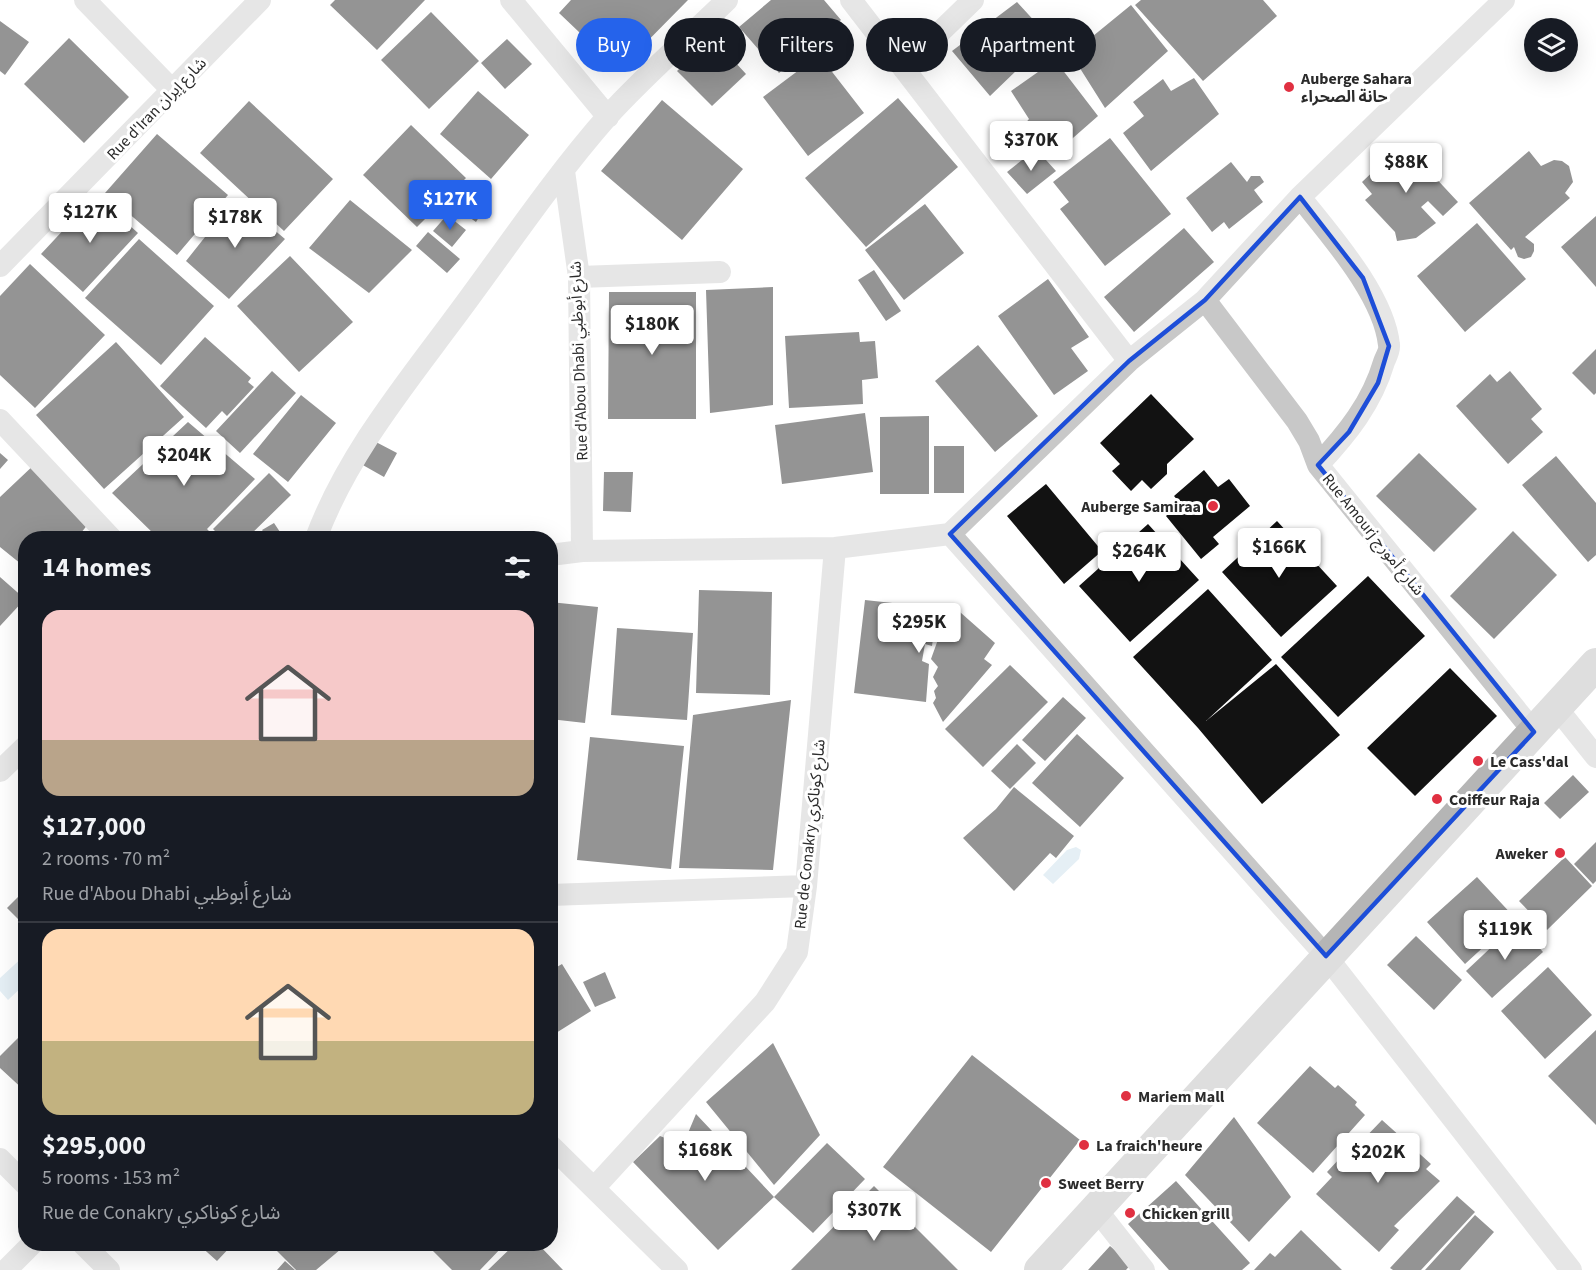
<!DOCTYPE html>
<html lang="en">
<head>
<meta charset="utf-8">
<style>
	:root { --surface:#171b24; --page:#242831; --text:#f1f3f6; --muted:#9ea1a6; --line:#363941; --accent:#2563eb }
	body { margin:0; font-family:"Source Sans 3","Noto Sans Arabic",sans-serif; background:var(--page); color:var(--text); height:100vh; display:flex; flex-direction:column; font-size:22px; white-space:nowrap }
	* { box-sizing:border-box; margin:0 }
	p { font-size:20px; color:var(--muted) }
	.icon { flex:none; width:33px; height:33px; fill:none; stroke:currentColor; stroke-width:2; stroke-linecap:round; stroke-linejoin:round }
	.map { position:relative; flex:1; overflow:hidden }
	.panel { position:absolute; left:18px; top:531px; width:540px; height:720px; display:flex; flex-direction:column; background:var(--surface); border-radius:24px; box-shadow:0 6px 24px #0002 }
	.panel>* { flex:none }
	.banner { position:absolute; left:576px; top:18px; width:570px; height:54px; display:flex; gap:12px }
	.controls { position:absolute; left:1524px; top:18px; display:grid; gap:12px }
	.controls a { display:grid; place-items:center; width:54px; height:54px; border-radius:50%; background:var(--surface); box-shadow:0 6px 24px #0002; font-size:30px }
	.price { position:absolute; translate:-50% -51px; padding:0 14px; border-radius:6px; background:#fff; color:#222; font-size:20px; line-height:39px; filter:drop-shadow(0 2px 3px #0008) }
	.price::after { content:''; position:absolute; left:50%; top:36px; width:18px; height:14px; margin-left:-9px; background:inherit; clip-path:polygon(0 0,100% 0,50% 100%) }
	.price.current { background:var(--accent); color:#fff }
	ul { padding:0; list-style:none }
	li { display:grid; align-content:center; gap:12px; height:318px; padding:0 24px }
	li+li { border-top:2px solid var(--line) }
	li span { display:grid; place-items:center; height:186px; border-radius:18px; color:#555 }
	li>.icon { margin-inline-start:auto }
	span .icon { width:108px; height:108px; fill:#fffc; stroke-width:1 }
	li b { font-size:26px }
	h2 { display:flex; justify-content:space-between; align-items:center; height:72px; padding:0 24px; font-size:26px }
	.chip { padding:0 21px; border-radius:27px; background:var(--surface); box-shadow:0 6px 24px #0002; font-size:21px; line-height:54px }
	.chip.current { background:var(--accent); color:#fff }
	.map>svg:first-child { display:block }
	.water { fill:#c5dce9 }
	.building { fill:#121212 }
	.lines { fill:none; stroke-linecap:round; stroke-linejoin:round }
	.street { stroke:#c8c8c8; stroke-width:22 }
	.secondary { stroke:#b5b5b5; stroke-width:32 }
	.marked { fill:none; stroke:#1d4ed8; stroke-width:4.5; stroke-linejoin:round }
	.poi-dot { fill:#e03041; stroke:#fff; stroke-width:2 }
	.labels { text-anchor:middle; stroke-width:6; stroke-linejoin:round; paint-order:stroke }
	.poi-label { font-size:16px; font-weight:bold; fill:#2b2b2b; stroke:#fff; text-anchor:start }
	.street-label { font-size:16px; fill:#2b2b2b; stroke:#fff }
</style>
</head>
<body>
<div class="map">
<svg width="1596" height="1270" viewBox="0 0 1596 1270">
	<rect width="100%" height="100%" fill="#fff"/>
	<path class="water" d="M 1076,847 L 1081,850 L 1079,859 L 1053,884 L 1043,875 L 1067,850 Z
		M 25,955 L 25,984 L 8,1000 L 0,991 L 0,978 Z"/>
	<path class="building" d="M 335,0 L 425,0 L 377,50 L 330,5 Z
		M 571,0 L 688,0 L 619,70 L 559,13 Z
		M 771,0 L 824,0 L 841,20 L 779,73 L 739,27 Z
		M 1141,0 L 1263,0 L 1277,16 L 1203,81 L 1135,5 Z
		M 1017,2 L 1050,38 L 990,96 L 952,51 Z
		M 1131,5 L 1168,51 L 1105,108 L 1071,54 Z
		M 431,12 L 479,61 L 429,109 L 381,60 Z
		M 0,21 L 29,42 L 5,75 L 0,71 Z
		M 712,37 L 746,74 L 712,106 L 677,71 Z
		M 69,38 L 129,97 L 84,143 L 24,84 Z
		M 507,39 L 532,64 L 505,89 L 481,63 Z
		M 819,55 L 864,113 L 808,156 L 763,97 Z
		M 1055,60 L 1098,116 L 1057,152 L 1046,135 L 1036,142 L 1021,128 L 1029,119 L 1011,91 Z
		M 1194,78 L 1219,114 L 1151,171 L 1123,133 L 1144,116 L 1133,102 L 1163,79 L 1171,91 Z
		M 478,91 L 529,135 L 491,179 L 440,134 Z
		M 898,98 L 958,167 L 866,247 L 805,178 Z
		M 662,100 L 743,169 L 682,240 L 601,171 Z
		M 249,101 L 333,179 L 284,231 L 200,153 Z
		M 411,125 L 466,178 L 417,227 L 363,175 Z
		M 157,134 L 228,195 L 177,255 L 105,193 Z
		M 1110,138 L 1171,214 L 1105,266 L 1060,209 L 1069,202 L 1053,182 Z
		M 1403,143 L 1458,202 L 1443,216 L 1428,201 L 1421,207 L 1436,223 L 1416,238 L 1397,241 L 1395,232 L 1365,200 L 1372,194 L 1362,182 Z
		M 1036,149 L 1056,171 L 1027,194 L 1007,172 Z
		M 1529,151 L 1541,166 L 1554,160 L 1562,161 L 1569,166 L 1573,182 L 1565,193 L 1570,198 L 1525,237 L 1534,244 L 1534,251 L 1531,257 L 1524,259 L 1518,257 L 1514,247 L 1511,250 L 1469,203 Z
		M 1231,162 L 1247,182 L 1251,176 L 1260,176 L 1264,182 L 1254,190 L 1263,202 L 1229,229 L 1224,222 L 1212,232 L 1186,198 Z
		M 96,195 L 138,233 L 83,292 L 41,254 Z
		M 465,195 L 484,209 L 476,222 L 456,208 Z
		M 236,198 L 285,239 L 229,299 L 186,261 Z
		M 350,200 L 412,250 L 369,293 L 309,248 Z
		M 925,204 L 964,253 L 904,300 L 865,250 Z
		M 447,215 L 466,230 L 452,247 L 433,231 Z
		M 1596,216 L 1596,287 L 1561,247 Z
		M 1477,223 L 1526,279 L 1465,332 L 1417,276 Z
		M 1184,228 L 1214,262 L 1134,332 L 1104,297 Z
		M 428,232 L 460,259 L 447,273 L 416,246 Z
		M 139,239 L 214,306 L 161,365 L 85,298 Z
		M 290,256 L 353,322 L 299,372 L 237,306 Z
		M 30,264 L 105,335 L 35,408 L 0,375 L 0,296 Z
		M 874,270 L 901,311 L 886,321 L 858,280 Z
		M 1048,279 L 1089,337 L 1071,348 L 1088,371 L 1054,395 L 998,316 Z
		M 773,287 L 773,405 L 710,413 L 706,290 Z
		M 609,292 L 696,292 L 696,419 L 608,419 Z
		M 859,332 L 860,342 L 875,341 L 878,378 L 862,380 L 863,404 L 789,408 L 785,336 Z
		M 205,337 L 251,378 L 248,382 L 254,387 L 227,416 L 222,411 L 206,428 L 160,386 Z
		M 116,342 L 184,417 L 104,489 L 36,415 Z
		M 978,345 L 1038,416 L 995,452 L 935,381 Z
		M 1596,349 L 1596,393 L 1594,395 L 1572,373 Z
		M 272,371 L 296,393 L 240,453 L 216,431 Z
		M 1510,371 L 1542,409 L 1531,419 L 1543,432 L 1508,464 L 1456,406 L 1490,374 L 1497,382 Z
		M 1151,394 L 1194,439 L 1167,464 L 1167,474 L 1151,489 L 1142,480 L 1131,491 L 1112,471 L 1120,464 L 1100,443 Z
		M 301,395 L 336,423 L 288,482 L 253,454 Z
		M 865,413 L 873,472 L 782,484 L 775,425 Z
		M 929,416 L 929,494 L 880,494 L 880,417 Z
		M 188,422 L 255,479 L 207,529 L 216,538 L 158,538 L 112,493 Z
		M 374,441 L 397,453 L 384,477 L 361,464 Z
		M 934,446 L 964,446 L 964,493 L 934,493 Z
		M 0,453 L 8,460 L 0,469 Z
		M 1419,453 L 1477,509 L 1434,552 L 1376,496 Z
		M 1556,456 L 1596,503 L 1596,555 L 1588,562 L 1522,485 Z
		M 37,462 L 92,519 L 77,538 L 26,538 L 26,568 L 0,547 L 0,497 Z
		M 1204,470 L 1218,487 L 1229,479 L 1250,506 L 1213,537 L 1219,544 L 1201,559 L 1166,516 L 1180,503 L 1174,496 Z
		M 604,472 L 633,472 L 631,512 L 603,511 Z
		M 269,473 L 291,495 L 247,538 L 222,538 L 213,529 Z
		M 1046,484 L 1102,551 L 1064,584 L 1007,516 Z
		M 1277,521 L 1337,586 L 1281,637 L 1222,572 Z
		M 274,523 L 284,538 L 268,538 L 262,530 Z
		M 1148,524 L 1199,580 L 1130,642 L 1079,586 Z
		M 1513,531 L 1557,575 L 1494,639 L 1450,596 Z
		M 1368,576 L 1425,636 L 1338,717 L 1281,657 Z
		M 0,577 L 25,599 L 0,626 Z
		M 1208,589 L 1272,660 L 1206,721 L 1276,664 L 1340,735 L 1262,804 L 1198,728 L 1133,657 Z
		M 699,590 L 772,592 L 770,695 L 696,693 Z
		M 865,600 L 938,608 L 935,623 L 952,605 L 995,643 L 984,659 L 992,665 L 943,722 L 933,703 L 936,698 L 934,691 L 938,686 L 933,677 L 938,667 L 931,659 L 940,634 L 935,625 L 932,646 L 925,644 L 922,661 L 929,664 L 926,702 L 854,693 Z
		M 550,602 L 598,607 L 585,723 L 550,719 Z
		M 617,628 L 693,633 L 687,720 L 611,715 Z
		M 1010,665 L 1048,702 L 983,767 L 945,729 Z
		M 1450,668 L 1497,716 L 1415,796 L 1367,748 Z
		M 1063,697 L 1086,718 L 1045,761 L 1022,740 Z
		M 791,700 L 773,870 L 679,868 L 693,715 Z
		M 1077,734 L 1124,778 L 1080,827 L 1032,783 Z
		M 590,737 L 684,746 L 671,869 L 577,860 Z
		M 1017,744 L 1036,763 L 1010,789 L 991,771 Z
		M 1573,775 L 1589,792 L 1560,819 L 1544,803 Z
		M 1014,787 L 1074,836 L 1056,858 L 1050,853 L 1014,891 L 963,838 L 996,809 Z
		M 1596,842 L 1596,881 L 1593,884 L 1574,864 Z
		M 1565,857 L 1592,886 L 1547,930 L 1519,901 Z
		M 1477,877 L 1515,918 L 1465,964 L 1427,922 Z
		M 26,889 L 26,927 L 7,908 Z
		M 1517,923 L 1543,952 L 1492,998 L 1466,971 Z
		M 1416,936 L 1462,980 L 1434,1010 L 1387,965 Z
		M 562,964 L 591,1011 L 556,1033 L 550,1023 L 550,971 Z
		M 1548,967 L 1592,1015 L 1545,1059 L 1501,1011 Z
		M 605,972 L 616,998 L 595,1007 L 583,982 Z
		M 26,1030 L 26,1092 L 0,1068 L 0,1056 Z
		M 1596,1030 L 1596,1125 L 1548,1076 Z
		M 773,1043 L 820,1135 L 774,1185 L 706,1102 Z
		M 972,1055 L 1080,1140 L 991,1252 L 883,1167 Z
		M 1310,1066 L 1335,1088 L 1338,1085 L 1357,1102 L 1355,1105 L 1365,1115 L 1313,1173 L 1257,1123 Z
		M 696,1114 L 774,1197 L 718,1250 L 633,1162 L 660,1136 L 683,1145 Z
		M 1234,1117 L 1291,1197 L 1249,1242 L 1185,1175 Z
		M 1382,1120 L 1431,1164 L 1426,1169 L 1440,1181 L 1394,1226 L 1399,1230 L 1379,1252 L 1316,1194 L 1332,1177 L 1327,1172 L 1356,1141 L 1359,1144 Z
		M 827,1143 L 865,1179 L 813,1233 L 774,1197 Z
		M 1176,1181 L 1250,1263 L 1242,1270 L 1169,1270 L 1128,1224 Z
		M 874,1186 L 958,1270 L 791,1270 Z
		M 1457,1196 L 1475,1212 L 1421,1270 L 1393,1270 L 1390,1268 Z
		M 1475,1215 L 1494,1232 L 1460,1270 L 1425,1270 Z
		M 1301,1230 L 1342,1270 L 1254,1270 L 1270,1253 L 1275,1257 Z
		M 198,1244 L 233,1244 L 217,1261 Z
		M 270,1244 L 347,1244 L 316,1270 L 296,1270 Z
		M 426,1244 L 505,1244 L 480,1270 L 452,1270 Z
		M 515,1244 L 538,1244 L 563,1270 L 488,1270 Z
		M 1110,1246 L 1131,1264 L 1126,1270 L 1088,1270 Z
		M 285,1261 L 295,1270 L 277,1270 Z"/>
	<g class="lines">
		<path class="street" d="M 85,0 L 173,91
			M 511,0 L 608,117
			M 851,0 L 1129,361
			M 903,68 L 973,0
			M 564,171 L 579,277 L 582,551
			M 1300,197 C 1330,235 1384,295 1389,345 C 1390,350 1386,357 1384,362 C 1372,403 1347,434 1318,465
			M 0,266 L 260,0
			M 579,277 L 720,272
			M 1205,300 L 1297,421 L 1309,441 L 1318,465 L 1534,732
			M 0,420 L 111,538
			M 950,534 L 1326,956 L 1571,1270
			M 316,538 C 346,458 400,391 450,324 C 502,255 550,182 607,117 C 644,76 687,39 727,0
			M 550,555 L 582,551 L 835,548 L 950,534 L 1129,361 L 1205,300 L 1300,197 L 1504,0
			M 1556,707 L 1596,757
			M 0,771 L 26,746
			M 550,895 L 806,886
			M 550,1145 L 677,1270
			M 0,1159 L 26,1185
			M 594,1188 L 765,1002 L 797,952 L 806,886 L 835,548
			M 1096,1209 L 1144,1270
			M 83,1244 L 109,1270
			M 6,1270 L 32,1244"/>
		<path class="secondary" d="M 1040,1270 L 1596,664"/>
	</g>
	<path d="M0 0H1596V1270H0ZM 1300,197 L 1363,278 L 1389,346 L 1378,383 L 1349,432 L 1318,465 L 1534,732 L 1326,956 L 950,534 L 1129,361 L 1205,300 Z" fill="#fff" fill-opacity=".55" fill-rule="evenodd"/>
	<path class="marked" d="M 1300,197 L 1363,278 L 1389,346 L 1378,383 L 1349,432 L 1318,465 L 1534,732 L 1326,956 L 950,534 L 1129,361 L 1205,300 Z"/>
	<g class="poi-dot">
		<circle cx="1289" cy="87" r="6"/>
		<circle cx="1213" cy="506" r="6"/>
		<circle cx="1478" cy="761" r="6"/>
		<circle cx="1437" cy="799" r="6"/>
		<circle cx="1560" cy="853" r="6"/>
		<circle cx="1126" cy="1096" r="6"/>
		<circle cx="1084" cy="1145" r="6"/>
		<circle cx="1046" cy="1183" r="6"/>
		<circle cx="1130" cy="1213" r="6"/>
	</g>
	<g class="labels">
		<g class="poi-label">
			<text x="1301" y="84">Auberge Sahara<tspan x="1301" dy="18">حانة الصحراء</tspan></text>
			<text x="1201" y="512" text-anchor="end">Auberge Samiraa</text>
			<text x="1490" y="767">Le Cass'dal</text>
			<text x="1449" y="805">Coiffeur Raja</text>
			<text x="1548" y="859" text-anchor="end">Aweker</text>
			<text x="1138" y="1102">Mariem Mall</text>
			<text x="1096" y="1151">La fraich'heure</text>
			<text x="1058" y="1189">Sweet Berry</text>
			<text x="1142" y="1219">Chicken grill</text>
		</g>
		<g class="street-label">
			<text transform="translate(156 108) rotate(-46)" y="6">Rue d'Iran شارع إيران</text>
			<text transform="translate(578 361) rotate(-92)" y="6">Rue d'Abou Dhabi شارع أبوظبي</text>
			<text transform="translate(1374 534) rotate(51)" y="6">Rue Amourj شارع أمورج</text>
			<text transform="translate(809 834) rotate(-84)" y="6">Rue de Conakry شارع كوناكري</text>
		</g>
	</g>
</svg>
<div class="controls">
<a><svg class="icon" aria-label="layers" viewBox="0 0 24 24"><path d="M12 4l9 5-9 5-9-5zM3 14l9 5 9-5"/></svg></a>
</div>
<b class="price" style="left:1031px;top:172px">$370K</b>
<b class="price" style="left:1406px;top:194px">$88K</b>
<b class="price current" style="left:450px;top:231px">$127K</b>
<b class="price" style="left:90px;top:244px">$127K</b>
<b class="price" style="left:235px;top:249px">$178K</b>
<b class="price" style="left:652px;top:356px">$180K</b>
<b class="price" style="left:184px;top:487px">$204K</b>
<b class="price" style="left:1279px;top:579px">$166K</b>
<b class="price" style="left:1139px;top:583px">$264K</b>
<b class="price" style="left:919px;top:654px">$295K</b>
<b class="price" style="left:1505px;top:961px">$119K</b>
<b class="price" style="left:705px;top:1182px">$168K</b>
<b class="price" style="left:1378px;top:1184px">$202K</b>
<b class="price" style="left:874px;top:1242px">$307K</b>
<div class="banner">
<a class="chip current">Buy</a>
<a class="chip">Rent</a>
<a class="chip">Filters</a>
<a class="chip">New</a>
<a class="chip">Apartment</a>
</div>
<section class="panel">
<h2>14 homes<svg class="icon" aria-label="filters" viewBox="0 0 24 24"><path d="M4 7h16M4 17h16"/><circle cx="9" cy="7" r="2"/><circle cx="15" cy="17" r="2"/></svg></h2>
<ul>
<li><span style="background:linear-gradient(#f6c9c9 70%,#b9a48a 0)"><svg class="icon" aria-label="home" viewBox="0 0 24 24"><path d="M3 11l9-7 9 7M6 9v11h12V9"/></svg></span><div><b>$127,000</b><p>2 rooms · 70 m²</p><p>Rue d'Abou Dhabi شارع أبوظبي</p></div></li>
<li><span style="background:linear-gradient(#ffd9b3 60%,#c2b280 0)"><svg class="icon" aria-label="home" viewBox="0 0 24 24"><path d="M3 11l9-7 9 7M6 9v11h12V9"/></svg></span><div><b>$295,000</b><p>5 rooms · 153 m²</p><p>Rue de Conakry شارع كوناكري</p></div></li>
</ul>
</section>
</div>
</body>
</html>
